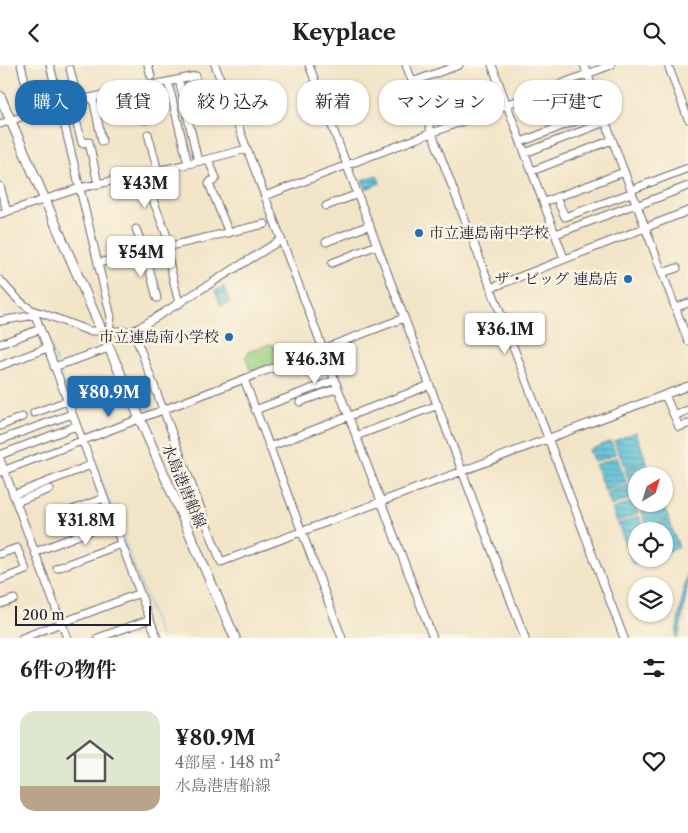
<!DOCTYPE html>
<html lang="ja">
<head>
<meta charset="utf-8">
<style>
	:root { --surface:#fff; --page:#f6f6f6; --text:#202124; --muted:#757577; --line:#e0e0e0; --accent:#1f6fb2 }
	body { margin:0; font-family:"Libre Caslon Text","Noto Serif JP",serif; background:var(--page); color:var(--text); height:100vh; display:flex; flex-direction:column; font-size:19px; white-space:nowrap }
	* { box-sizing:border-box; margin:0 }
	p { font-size:16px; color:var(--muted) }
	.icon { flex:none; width:28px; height:28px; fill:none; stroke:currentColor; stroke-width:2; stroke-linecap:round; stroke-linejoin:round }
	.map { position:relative; height:573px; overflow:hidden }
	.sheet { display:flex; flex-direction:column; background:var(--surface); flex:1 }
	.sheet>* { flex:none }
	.banner { position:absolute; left:15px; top:15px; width:659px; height:45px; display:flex; gap:10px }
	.needle { width:32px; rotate:38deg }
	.buttons { position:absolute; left:628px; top:402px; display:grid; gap:10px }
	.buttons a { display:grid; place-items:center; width:45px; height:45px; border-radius:50%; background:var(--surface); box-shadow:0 1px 4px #0004; font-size:25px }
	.scale { position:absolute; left:15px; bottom:12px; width:136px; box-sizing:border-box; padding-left:5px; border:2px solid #22223b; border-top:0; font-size:14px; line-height:18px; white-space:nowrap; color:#22223b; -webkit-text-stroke:4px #fcf5e5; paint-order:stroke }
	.price { position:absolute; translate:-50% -42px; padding:0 11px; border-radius:5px; background:#fff; color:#222; font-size:16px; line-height:32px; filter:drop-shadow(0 1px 2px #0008) }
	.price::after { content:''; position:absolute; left:50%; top:30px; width:15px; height:11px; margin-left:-8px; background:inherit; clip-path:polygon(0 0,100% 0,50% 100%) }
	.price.active { background:var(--accent); color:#fff }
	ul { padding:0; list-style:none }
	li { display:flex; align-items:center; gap:15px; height:125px; padding:0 20px }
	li+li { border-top:1px solid var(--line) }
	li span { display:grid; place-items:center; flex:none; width:140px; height:100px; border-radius:15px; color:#555 }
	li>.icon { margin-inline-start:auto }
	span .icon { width:60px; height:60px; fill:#fffc; stroke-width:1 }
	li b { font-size:21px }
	h2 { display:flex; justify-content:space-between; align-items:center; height:60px; padding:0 20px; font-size:21px }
	.chip { padding:0 18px; border-radius:20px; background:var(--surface); box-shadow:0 1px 4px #0004; font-size:18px; line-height:45px }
	.chip.active { background:var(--accent); color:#fff }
	header { display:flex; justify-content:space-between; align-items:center; height:65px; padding:0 20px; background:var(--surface); font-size:22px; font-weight:700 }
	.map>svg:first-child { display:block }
	.green { fill:url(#green-dots); stroke:#5e795e }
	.pitch { fill:#9ad082; stroke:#5e795e }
	.water { fill:url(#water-rules); stroke:#3c7088 }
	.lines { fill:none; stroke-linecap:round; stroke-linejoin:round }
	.stream { stroke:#57bfd4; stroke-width:1 }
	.minor-casing { stroke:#6b666c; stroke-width:9 }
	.major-casing { stroke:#6b666c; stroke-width:11 }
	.minor { stroke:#fff; stroke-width:7 }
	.major { stroke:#fff; stroke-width:9 }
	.poi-dot { fill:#1f6fb2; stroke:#fcf5e5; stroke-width:2 }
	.labels { text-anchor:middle; stroke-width:5; stroke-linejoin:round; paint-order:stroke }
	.poi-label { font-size:15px; fill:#22223b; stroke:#fcf5e5; text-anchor:end }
	.street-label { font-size:15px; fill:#22223b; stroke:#fcf5e5 }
</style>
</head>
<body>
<header><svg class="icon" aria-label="back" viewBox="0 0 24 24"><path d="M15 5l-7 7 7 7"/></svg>Keyplace<svg class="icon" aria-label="search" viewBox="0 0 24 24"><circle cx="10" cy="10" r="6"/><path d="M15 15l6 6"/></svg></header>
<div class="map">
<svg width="688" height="573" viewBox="0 0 688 573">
	<defs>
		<pattern id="green-dots" width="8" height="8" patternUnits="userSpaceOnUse" patternTransform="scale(1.25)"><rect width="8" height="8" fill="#9ad082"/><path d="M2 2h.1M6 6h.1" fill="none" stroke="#84b271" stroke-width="1.8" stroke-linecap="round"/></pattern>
		<pattern id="water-rules" width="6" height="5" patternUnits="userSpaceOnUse" patternTransform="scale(1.25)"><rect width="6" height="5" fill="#57bfd4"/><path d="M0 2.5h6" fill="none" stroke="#489bad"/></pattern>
	</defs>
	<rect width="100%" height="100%" fill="#fcf5e5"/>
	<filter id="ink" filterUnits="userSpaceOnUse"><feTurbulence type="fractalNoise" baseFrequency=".02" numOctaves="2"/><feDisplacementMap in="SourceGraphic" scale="10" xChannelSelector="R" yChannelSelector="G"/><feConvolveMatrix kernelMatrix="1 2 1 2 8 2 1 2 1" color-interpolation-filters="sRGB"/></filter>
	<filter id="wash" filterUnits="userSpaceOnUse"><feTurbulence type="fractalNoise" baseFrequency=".0096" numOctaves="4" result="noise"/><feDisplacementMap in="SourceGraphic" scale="20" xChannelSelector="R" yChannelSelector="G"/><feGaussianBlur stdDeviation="1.12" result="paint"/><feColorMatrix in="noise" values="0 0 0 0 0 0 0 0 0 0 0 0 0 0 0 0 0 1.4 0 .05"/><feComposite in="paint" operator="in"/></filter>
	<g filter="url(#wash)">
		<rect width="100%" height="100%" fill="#f2e4c7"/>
		<path class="green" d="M 586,18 L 592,36 L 560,48 L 554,31 Z"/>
		<path class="pitch" d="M 271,279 L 272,281 L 274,281 L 279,294 L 276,295 L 276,297 L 251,307 L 245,291 L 248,289 L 248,287 Z"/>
		<path class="water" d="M 377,110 L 380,118 L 366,124 L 362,115 Z
			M 224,222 L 230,238 L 221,241 L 215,226 Z
			M 636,367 L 646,395 L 625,403 L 614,376 Z
			M 611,376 L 616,389 L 594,397 L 589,385 Z
			M 617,392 L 627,418 L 605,426 L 595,400 Z
			M 646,396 L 652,411 L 636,411 L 635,432 L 625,405 Z
			M 628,420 L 632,433 L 611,441 L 606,428 Z
			M 634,436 L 638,448 L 617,457 L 612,444 Z
			M 639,439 L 663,439 L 669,453 L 647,462 Z
			M 639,451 L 645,466 L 636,466 L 636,482 L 627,485 L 618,459 Z
			M 669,455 L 679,482 L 664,489 L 664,466 L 648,466 L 647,463 Z
			M 636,484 L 636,494 L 649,494 L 633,500 L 628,487 Z
			M 688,503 C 688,527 683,550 678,573 L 675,573 Z"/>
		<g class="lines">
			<path class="stream" d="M 40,252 L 57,298
				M 59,304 L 85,371
				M 87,377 L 161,573"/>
		</g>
	</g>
	<g filter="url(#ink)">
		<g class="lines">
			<defs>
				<path id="minor" d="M 21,0 L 25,16
					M 50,0 L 111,252 L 109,266
					M 148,0 L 151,11
					M 215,0 L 433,573
					M 309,0 L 525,573
					M 406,0 L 591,486 L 624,573
					M 492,0 L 564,193
					M 584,0 L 688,276
					M 668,0 L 688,54
					M 70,4 L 78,36
					M 179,15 L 198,96
					M 168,17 L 188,99
					M 412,17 L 459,0
					M 139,23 L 145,55
					M 93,33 L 102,76
					M 71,37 L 82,78 L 89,77 L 98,119
					M 0,59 L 60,39 L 196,11
					M 148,69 L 158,106
					M 521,77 L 601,46
					M 525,88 L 605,57
					M 208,94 L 216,113 L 214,116 L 211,116 L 209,119 L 229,168
					M 532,106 L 612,75
					M 143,109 L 167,171
					M 0,121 L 7,147
					M 631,125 L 688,103
					M 265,131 L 611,0
					M 556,132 L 565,152 L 631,128
					M 544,137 L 624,107
					M 326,141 L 358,129
					M 636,141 L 688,121
					M 0,149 L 80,123 L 188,99 L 247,84
					M 136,164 L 145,187 L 157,233
					M 556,169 L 636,139
					M 326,177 L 370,160
					M 169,196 L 179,239
					M 98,198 L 265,159
					M 332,198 L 377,180
					M 662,208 L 677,203
					M 0,215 C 11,227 25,246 42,248 L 89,266 L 130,266 L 137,264 L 281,175
					M 491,223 L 688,146
					M 675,243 L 688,238
					M 35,250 L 157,573
					M 0,256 L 35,250 L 36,248
					M 133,265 L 221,497 L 688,321
					M 0,279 L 40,264
					M 0,301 L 47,283
					M 54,302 L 109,283
					M 244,314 L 342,573
					M 665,330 L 679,362 L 688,359
					M 300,337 L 338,323
					M 255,345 L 335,315
					M 34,348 L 67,336
					M 674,351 L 688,345
					M 0,361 L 22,352
					M 356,371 L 438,340
					M 0,375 L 72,349
					M 269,382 L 430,320
					M 0,390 L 76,361
					M 0,394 L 67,573
					M 0,407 L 404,253
					M 13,430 L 91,400
					M 16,437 L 50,424
					M 62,449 L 104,433
					M 35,487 L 113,457
					M 0,489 L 17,483 L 26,505 L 0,515
					M 57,503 L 121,479
					M 0,539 L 14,534
					M 22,573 L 140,528
					M 98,573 L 150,554"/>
				<path id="major" d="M 0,31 L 235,573"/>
			</defs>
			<use href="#minor" class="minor-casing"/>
			<use href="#major" class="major-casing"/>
			<use href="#minor" class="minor"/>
			<use href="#major" class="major"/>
		</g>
	</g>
	<g class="poi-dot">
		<circle cx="419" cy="168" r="5"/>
		<circle cx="628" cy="214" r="5"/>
		<circle cx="229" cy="272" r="5"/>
	</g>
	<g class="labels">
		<g class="poi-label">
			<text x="429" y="173" text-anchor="start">市立連島南中学校</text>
			<text x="618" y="219">ザ・ビッグ 連島店</text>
			<text x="219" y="277">市立連島南小学校</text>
		</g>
		<g class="street-label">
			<text transform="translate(184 421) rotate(67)" y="5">水島港唐船線</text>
		</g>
	</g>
</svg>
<div class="buttons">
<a><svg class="needle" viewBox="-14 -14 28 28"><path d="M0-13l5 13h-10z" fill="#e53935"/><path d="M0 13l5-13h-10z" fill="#757577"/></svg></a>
<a><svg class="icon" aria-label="locate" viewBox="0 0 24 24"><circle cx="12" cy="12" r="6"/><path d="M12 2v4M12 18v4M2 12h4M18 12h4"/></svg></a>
<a><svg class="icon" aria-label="layers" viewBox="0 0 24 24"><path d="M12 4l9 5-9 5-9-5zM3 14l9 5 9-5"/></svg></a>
</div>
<div class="scale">200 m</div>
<b class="price" style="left:145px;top:144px">¥43M</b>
<b class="price" style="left:141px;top:213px">¥54M</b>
<b class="price" style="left:505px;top:290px">¥36.1M</b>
<b class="price" style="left:315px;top:320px">¥46.3M</b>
<b class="price active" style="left:109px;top:353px">¥80.9M</b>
<b class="price" style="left:86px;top:481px">¥31.8M</b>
<div class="banner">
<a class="chip active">購入</a>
<a class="chip">賃貸</a>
<a class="chip">絞り込み</a>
<a class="chip">新着</a>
<a class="chip">マンション</a>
<a class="chip">一戸建て</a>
</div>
</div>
<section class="sheet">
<h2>6件の物件<svg class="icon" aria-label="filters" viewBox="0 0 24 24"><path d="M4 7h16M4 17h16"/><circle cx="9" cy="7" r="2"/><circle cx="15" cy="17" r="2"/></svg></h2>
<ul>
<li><span style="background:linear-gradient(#dfe7d0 75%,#b9a48a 0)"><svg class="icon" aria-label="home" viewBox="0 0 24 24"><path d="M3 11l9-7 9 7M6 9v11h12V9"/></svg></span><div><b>¥80.9M</b><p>4部屋 · 148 m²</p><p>水島港唐船線</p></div><svg class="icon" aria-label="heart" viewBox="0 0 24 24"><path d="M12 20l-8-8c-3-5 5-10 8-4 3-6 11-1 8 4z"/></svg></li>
</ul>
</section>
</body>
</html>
